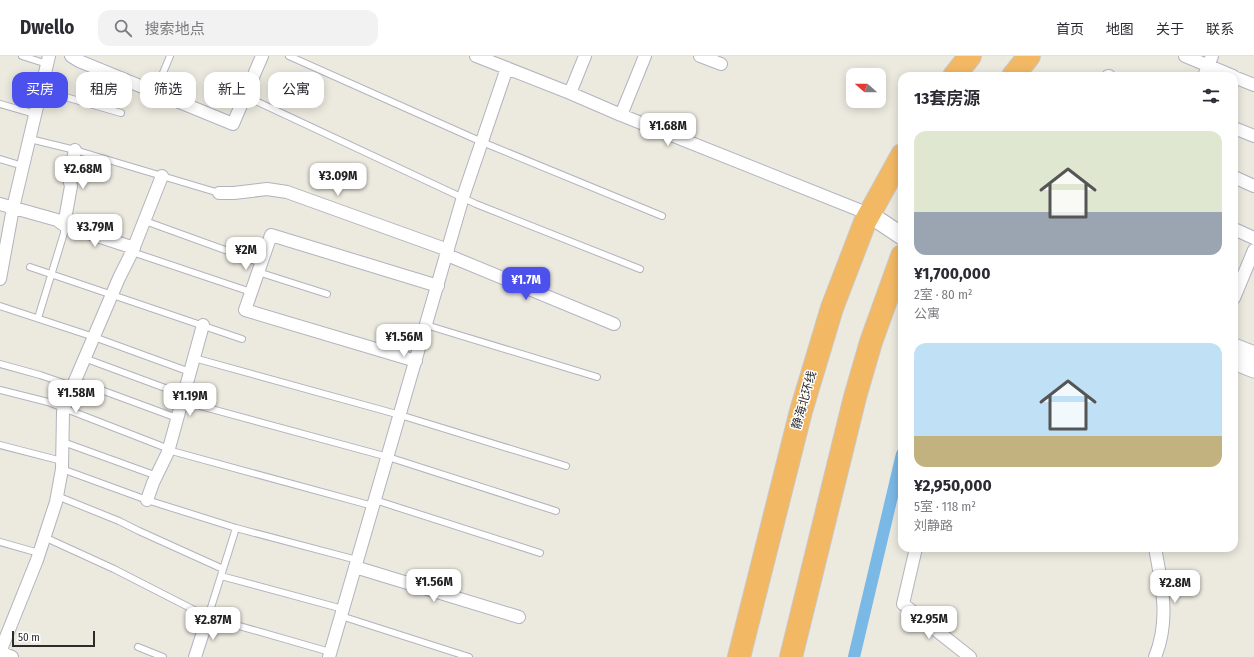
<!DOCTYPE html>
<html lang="zh">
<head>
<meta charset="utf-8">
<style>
	:root { --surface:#fff; --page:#f2f2f3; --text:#2b2b33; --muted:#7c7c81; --line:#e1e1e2; --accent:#4c50ec }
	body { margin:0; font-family:"Fira Sans Condensed","Noto Sans SC",sans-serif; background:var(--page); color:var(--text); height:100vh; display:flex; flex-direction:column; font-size:15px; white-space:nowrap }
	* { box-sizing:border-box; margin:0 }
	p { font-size:13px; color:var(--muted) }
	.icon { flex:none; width:22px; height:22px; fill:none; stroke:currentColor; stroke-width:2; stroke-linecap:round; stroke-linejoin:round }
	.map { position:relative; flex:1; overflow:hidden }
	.side { position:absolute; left:898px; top:16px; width:340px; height:480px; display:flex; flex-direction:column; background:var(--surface); border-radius:12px; box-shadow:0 2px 10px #0003 }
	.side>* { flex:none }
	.hud { position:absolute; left:12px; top:16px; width:380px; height:36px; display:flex; gap:8px }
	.needle { width:26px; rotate:290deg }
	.controls { position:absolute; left:846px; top:12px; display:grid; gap:8px }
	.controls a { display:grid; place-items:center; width:40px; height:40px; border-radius:8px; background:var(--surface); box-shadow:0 2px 10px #0003; font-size:20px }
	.scale { position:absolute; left:12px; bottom:10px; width:83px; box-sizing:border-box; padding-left:4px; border:2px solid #2c2c2c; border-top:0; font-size:11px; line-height:14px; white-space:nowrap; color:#2c2c2c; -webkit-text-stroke:3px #fff; paint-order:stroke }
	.price { position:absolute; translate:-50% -34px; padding:0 9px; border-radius:8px; background:#fff; color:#222; font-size:13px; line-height:26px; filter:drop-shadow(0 1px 2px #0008) }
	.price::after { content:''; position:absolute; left:50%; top:24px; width:12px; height:9px; margin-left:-6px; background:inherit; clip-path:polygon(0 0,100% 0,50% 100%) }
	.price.active { background:var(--accent); color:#fff }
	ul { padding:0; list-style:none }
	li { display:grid; align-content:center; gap:8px; height:212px; padding:0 16px }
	li span { display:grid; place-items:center; height:124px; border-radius:12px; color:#555 }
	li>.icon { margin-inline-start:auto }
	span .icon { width:72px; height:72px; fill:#fffc; stroke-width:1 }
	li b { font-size:17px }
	h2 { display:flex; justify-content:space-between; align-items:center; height:48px; padding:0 16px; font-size:17px }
	.chip { padding:0 14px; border-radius:12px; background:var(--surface); box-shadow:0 2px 10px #0003; font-size:14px; line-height:36px }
	.chip.active { background:var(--accent); color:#fff }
	header { display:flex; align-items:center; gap:24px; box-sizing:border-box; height:56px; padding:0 20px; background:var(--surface); border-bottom:1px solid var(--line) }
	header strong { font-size:19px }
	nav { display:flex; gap:22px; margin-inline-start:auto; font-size:14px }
	.search { width:280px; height:36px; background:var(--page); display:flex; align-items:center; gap:10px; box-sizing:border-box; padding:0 14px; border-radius:12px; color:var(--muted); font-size:15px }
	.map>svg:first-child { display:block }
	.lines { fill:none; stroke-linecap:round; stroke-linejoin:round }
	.canal { stroke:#7ab8e6; stroke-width:12 }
	.lane-casing { stroke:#b2b3be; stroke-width:8 }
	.street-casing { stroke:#b2b3be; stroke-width:14 }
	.secondary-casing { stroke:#b2b3be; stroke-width:19 }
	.highway-casing { stroke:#c8c8c8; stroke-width:24 }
	.lane { stroke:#fff; stroke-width:6 }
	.street { stroke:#fff; stroke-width:12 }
	.secondary { stroke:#fff; stroke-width:17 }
	.highway { stroke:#f2b864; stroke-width:22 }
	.labels { text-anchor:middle; stroke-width:3; stroke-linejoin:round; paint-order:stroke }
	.street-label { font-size:12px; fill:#2c2c2c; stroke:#fff }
</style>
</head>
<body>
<header>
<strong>Dwello</strong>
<div class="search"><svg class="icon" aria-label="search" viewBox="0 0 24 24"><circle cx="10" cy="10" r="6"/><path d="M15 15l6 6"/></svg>搜索地点</div>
<nav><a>首页</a><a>地图</a><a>关于</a><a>联系</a></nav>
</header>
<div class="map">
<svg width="1254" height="601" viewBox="0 0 1254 601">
	<rect width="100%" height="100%" fill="#ece9df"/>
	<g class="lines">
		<path class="canal" d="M 854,601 L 902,398"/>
		<defs>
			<path id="lane" d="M 22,0 L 47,8
				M 289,0 L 482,86 L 662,160
				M 41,34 L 121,57
				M 155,36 L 170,0
				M 245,40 L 476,148 L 640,213
				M 0,48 L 35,58
				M 30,83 L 75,94 L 219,137
				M 0,103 L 23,110
				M 145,165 L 261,207
				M 132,196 L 251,236
				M 30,211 L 242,283
				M 258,216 L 327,238
				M 0,250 L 94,281 L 190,316
				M 38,262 L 64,177 L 64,169
				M 426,269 L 597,321
				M 84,302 L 184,339
				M 194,302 L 400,359 L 566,410
				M 0,308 L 40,319 L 72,330
				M 74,324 L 177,362
				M 0,334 L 48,346 L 169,393
				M 182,345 L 388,401 L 556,455
				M 63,386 L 157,420
				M 0,389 L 62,405
				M 168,394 L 373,450
				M 62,413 L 147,444 L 236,472 L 357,504
				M 57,440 L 119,465 L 139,475 L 223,513
				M 375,444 L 540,497
				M 44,481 L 114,513 L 208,561 L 330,596
				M 0,486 L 39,497
				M 221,520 L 343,553
				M 341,560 L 469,601
				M 208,561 L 236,472
				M 138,591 L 163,601"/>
			<path id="street" d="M 71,0 L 79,5 L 233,68 L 262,0
				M 476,0 L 570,37 L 621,59 L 869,158
				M 700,0 L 721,8
				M 1185,0 L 1233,20
				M 1108,20 L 1109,20
				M 1204,20 L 1212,0
				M 1234,21 L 1254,29
				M 570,37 L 585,0
				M 621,59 L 645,0
				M 1234,72 L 1254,80
				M 1234,121 L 1254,130
				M 219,137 L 234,137 L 267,133 L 287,136 L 448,194
				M 0,148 L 57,164 L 64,169 L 134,192
				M 64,169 L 71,130 L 69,123 L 75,94
				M 1234,173 L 1254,182
				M 447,199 L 614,268
				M 0,223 L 13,152 L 49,0
				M 1234,242 L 1254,194
				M 416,305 L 245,254 L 271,179 L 438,230
				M 147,444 L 153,427 L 168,396 L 203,269
				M 916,492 L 903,548 L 970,601
				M 355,511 L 519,561
				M 0,596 L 37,504 L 56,446 L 62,413 L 63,356 L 68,341 L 119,222 L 132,196 L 162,120
				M 0,596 L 12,601
				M 195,601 L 208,561
				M 329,601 L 463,141 L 507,12
				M 1155,601 C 1170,565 1162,529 1155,492"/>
			<path id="secondary" d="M 869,158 L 902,180
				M 1234,291 L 1254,299
				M 1234,305 L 1254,313"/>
			<path id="highway" d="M 954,20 L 970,0
				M 1013,20 L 1029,0
				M 739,601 L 801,355 L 832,252 L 865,166 L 902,99
				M 791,601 L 855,341 L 871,286 L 902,200"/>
		</defs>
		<use href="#lane" class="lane-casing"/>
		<use href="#street" class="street-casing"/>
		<use href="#secondary" class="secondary-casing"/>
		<use href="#highway" class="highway-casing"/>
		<use href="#lane" class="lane"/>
		<use href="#street" class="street"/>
		<use href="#secondary" class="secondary"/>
		<use href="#highway" class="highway"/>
	</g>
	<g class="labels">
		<g class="street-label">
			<text transform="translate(804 344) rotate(-74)" y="4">静海北环线</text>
		</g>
	</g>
</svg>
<div class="controls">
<a><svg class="needle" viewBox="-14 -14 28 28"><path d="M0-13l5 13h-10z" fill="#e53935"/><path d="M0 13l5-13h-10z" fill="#7c7c81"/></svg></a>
</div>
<div class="scale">50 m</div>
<b class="price" style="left:668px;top:91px">¥1.68M</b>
<b class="price" style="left:83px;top:134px">¥2.68M</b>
<b class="price" style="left:338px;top:141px">¥3.09M</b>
<b class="price" style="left:95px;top:192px">¥3.79M</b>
<b class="price" style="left:246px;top:215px">¥2M</b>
<b class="price active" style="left:526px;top:245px">¥1.7M</b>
<b class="price" style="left:404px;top:302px">¥1.56M</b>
<b class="price" style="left:76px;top:358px">¥1.58M</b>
<b class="price" style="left:190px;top:361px">¥1.19M</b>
<b class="price" style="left:434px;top:547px">¥1.56M</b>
<b class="price" style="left:1175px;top:548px">¥2.8M</b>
<b class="price" style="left:929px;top:584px">¥2.95M</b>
<b class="price" style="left:213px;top:585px">¥2.87M</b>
<div class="hud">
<a class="chip active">买房</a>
<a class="chip">租房</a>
<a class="chip">筛选</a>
<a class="chip">新上</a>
<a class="chip">公寓</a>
</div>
<section class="side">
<h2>13套房源<svg class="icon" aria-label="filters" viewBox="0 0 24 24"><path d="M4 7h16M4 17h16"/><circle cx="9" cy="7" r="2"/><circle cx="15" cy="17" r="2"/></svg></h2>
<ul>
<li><span style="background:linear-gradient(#dfe7d0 65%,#9aa5b1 0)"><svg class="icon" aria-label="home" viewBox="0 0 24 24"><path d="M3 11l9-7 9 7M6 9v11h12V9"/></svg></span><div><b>¥1,700,000</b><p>2室 · 80 m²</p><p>公寓</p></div></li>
<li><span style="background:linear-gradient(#bfe0f5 75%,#c2b280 0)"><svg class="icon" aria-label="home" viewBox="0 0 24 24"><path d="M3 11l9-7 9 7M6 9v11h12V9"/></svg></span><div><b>¥2,950,000</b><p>5室 · 118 m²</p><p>刘静路</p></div></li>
</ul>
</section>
</div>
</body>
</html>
